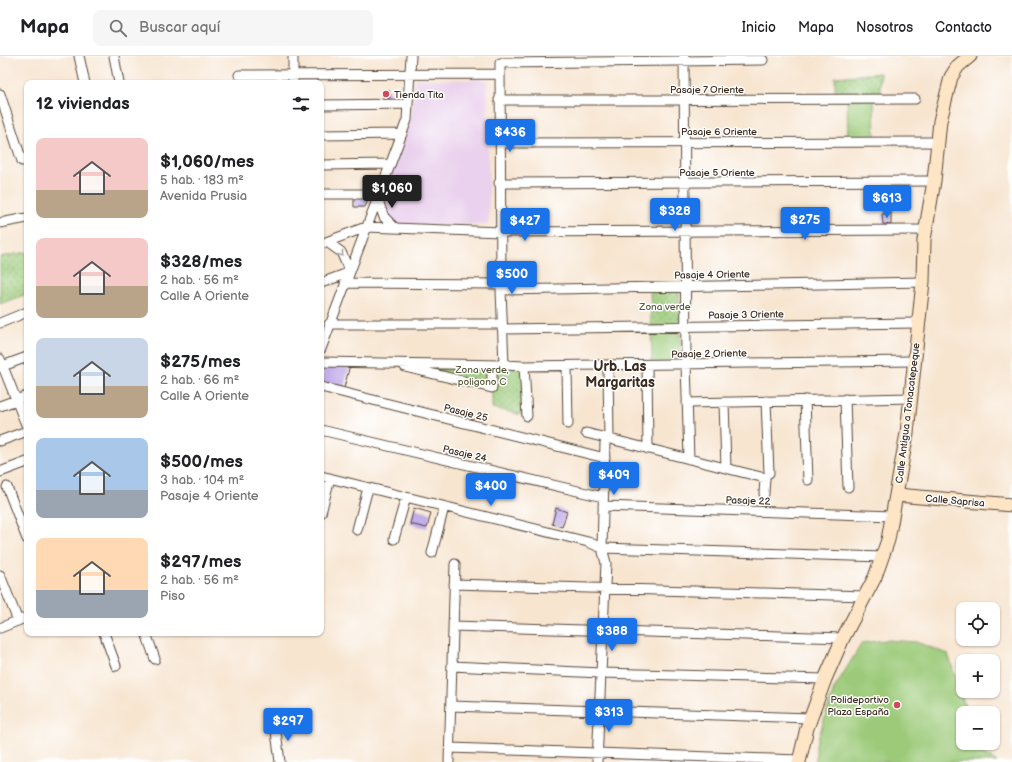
<!DOCTYPE html>
<html lang="es">
<head>
<meta charset="utf-8">
<style>
	:root { --surface:#fff; --page:#f6f6f6; --text:#202124; --muted:#757577; --line:#e0e0e0; --accent:#1a73e8 }
	body { margin:0; font-family:"Balsamiq Sans",sans-serif; background:var(--page); color:var(--text); height:100vh; display:flex; flex-direction:column; font-size:15px; white-space:nowrap }
	* { box-sizing:border-box; margin:0 }
	p { font-size:13px; color:var(--muted) }
	.icon { flex:none; width:22px; height:22px; fill:none; stroke:currentColor; stroke-width:2; stroke-linecap:round; stroke-linejoin:round }
	.map { position:relative; flex:1; overflow:hidden }
	.details { position:absolute; left:24px; top:24px; width:300px; height:556px; display:flex; flex-direction:column; background:var(--surface); border-radius:8px; box-shadow:0 1px 3px #0004 }
	.details>* { flex:none }
	.controls { position:absolute; left:956px; top:546px; display:grid; gap:8px }
	.controls a { display:grid; place-items:center; width:44px; height:44px; border-radius:8px; background:var(--surface); box-shadow:0 1px 3px #0004; font-size:20px }
	.price { position:absolute; translate:-50% -34px; padding:0 9px; border-radius:4px; background:var(--accent); color:#fff; font-size:13px; line-height:26px; filter:drop-shadow(0 1px 2px #0008) }
	.price::after { content:''; position:absolute; left:50%; top:24px; width:12px; height:9px; margin-left:-6px; background:inherit; clip-path:polygon(0 0,100% 0,50% 100%) }
	.price.active { background:#222; color:#fff }
	ul { padding:0; list-style:none }
	li { display:flex; align-items:center; gap:12px; height:100px; padding:0 12px }
	li span { display:grid; place-items:center; flex:none; width:112px; height:80px; border-radius:8px; color:#555 }
	li>.icon { margin-inline-start:auto }
	span .icon { width:48px; height:48px; fill:#fffc; stroke-width:1 }
	li b { font-size:17px }
	h2 { display:flex; justify-content:space-between; align-items:center; height:48px; padding:0 12px; font-size:17px }
	header { display:flex; align-items:center; gap:24px; box-sizing:border-box; height:56px; padding:0 20px; background:var(--surface); border-bottom:1px solid var(--line) }
	header strong { font-size:19px }
	nav { display:flex; gap:22px; margin-inline-start:auto; font-size:14px }
	.search { width:280px; height:36px; background:var(--page); display:flex; align-items:center; gap:10px; box-sizing:border-box; padding:0 14px; border-radius:8px; color:var(--muted); font-size:15px }
	.map>svg:first-child { display:block }
	.built { fill:#ead1ed }
	.park { fill:url(#park-dots); stroke:#6c7a4c }
	.garden { fill:#9cca79; stroke:#6c7a4c }
	.building { fill:#b39ce4 }
	.lines { fill:none; stroke-linecap:round; stroke-linejoin:round }
	.street-casing { stroke:#574639; stroke-width:11 }
	.secondary-casing { stroke:#574639; stroke-width:15 }
	.street { stroke:#fff; stroke-width:9 }
	.secondary { stroke:#fde5c5; stroke-width:13 }
	.oneway { stroke:#a79f9a }
	.poi-dot { fill:#d1495b; stroke:#fff; stroke-width:1.5 }
	.labels { text-anchor:middle; stroke-width:3; stroke-linejoin:round; paint-order:stroke }
	.street-label { font-size:10px; fill:#3b2a1e; stroke:#fff }
	.poi-label { font-size:10px; fill:#3b2a1e; stroke:#fff; text-anchor:start }
	.park-label { font-size:10px; fill:#585a39; stroke:#fff }
	.district-label { font-size:14px; font-weight:bold; fill:#3b2a1e; stroke:#fff }
</style>
</head>
<body>
<header>
<strong>Mapa</strong>
<div class="search"><svg class="icon" aria-label="search" viewBox="0 0 24 24"><circle cx="10" cy="10" r="6"/><path d="M15 15l6 6"/></svg>Buscar aquí</div>
<nav><a>Inicio</a><a>Mapa</a><a>Nosotros</a><a>Contacto</a></nav>
</header>
<div class="map">
<svg width="1012" height="706" viewBox="0 0 1012 706">
	<defs>
		<pattern id="park-dots" width="8" height="8" patternUnits="userSpaceOnUse"><rect width="8" height="8" fill="#9cca79"/><path d="M2 2h.1M6 6h.1" fill="none" stroke="#80a463" stroke-width="1.8" stroke-linecap="round"/></pattern>
	</defs>
	<rect width="100%" height="100%" fill="#fff"/>
	<filter id="ink" filterUnits="userSpaceOnUse"><feTurbulence type="fractalNoise" baseFrequency=".025" numOctaves="2"/><feDisplacementMap in="SourceGraphic" scale="8" xChannelSelector="R" yChannelSelector="G"/><feConvolveMatrix kernelMatrix="1 2 1 2 8 2 1 2 1" color-interpolation-filters="sRGB"/></filter>
	<filter id="wash" filterUnits="userSpaceOnUse"><feTurbulence type="fractalNoise" baseFrequency=".012" numOctaves="4" result="noise"/><feDisplacementMap in="SourceGraphic" scale="16" xChannelSelector="R" yChannelSelector="G"/><feGaussianBlur stdDeviation="0.9" result="paint"/><feColorMatrix in="noise" values="0 0 0 0 0 0 0 0 0 0 0 0 0 0 0 0 0 1.4 0 .05"/><feComposite in="paint" operator="in"/></filter>
	<g filter="url(#wash)">
		<rect width="100%" height="100%" fill="#f7e5d0"/>
		<path class="built" d="M 415,23 L 487,24 L 489,168 L 404,169 L 392,165 L 386,159 L 381,141 L 409,67 Z"/>
		<path class="park" d="M 880,17 L 880,43 L 835,44 L 835,21 Z
			M 27,196 L 27,238 L 0,248 L 0,201 Z
			M 650,230 L 679,230 L 680,270 L 651,270 Z
			M 388,307 L 524,310 L 527,360 L 492,352 L 492,332 Z"/>
		<path class="garden" d="M 847,43 L 874,43 L 875,86 L 848,86 Z
			M 651,270 L 680,270 L 680,308 L 652,309 Z
			M 886,584 L 916,586 L 948,598 L 967,657 L 963,657 L 963,687 L 975,687 L 984,698 L 997,706 L 816,706 L 816,689 L 834,633 L 862,587 Z"/>
		<g id="blocks">
			<path class="building" d="M 383,34 L 389,34 L 389,43 L 383,43 Z
				M 354,140 L 369,142 L 365,151 L 354,151 Z
				M 891,157 L 891,169 L 883,168 L 882,158 Z
				M 350,309 L 344,332 L 321,326 L 325,310 Z
				M 414,452 L 431,457 L 427,472 L 410,468 Z
				M 556,452 L 567,456 L 562,471 L 552,468 Z"/>
		</g>
	</g>
	<g filter="url(#ink)">
		<use href="#blocks" fill-opacity="0" stroke="#574639" stroke-width="1"/>
		<g class="lines">
			<defs>
				<path id="street" d="M 79,0 L 85,27
					M 114,0 L 119,27
					M 293,0 L 293,27
					M 684,0 L 686,308 L 689,403
					M 763,4 L 500,7 L 501,234 L 504,309 L 524,310 L 914,305
					M 239,19 L 499,18
					M 0,38 L 22,105
					M 499,44 L 915,43
					M 321,49 L 408,48
					M 321,79 L 402,78
					M 500,87 L 938,86
					M 321,109 L 390,108
					M 499,127 L 934,125
					M 321,138 L 379,138
					M 377,142 L 384,161 L 395,172
					M 0,167 L 27,162
					M 327,186 L 341,196 L 349,214
					M 321,188 L 366,171 L 501,176 L 925,174
					M 321,227 L 348,217
					M 345,227 L 501,228
					M 501,234 L 923,226
					M 0,267 L 27,256
					M 329,268 L 502,268
					M 502,273 L 918,267
					M 321,293 L 407,64 L 411,0
					M 0,303 L 27,371
					M 321,306 L 504,309
					M 608,309 L 609,383
					M 647,309 L 648,393
					M 524,310 L 527,360
					M 567,310 L 568,368
					M 0,311 L 27,301
					M 405,311 L 492,332 L 492,309
					M 321,331 L 605,402
					M 845,343 L 848,431
					M 805,344 L 808,424
					M 766,345 L 769,417
					M 724,346 L 726,412
					M 687,347 L 911,342
					M 0,350 L 27,340
					M 321,374 L 603,441
					M 586,377 L 765,422 L 764,438
					M 0,385 L 27,375
					M 605,387 L 602,492 L 883,501
					M 0,416 L 27,406
					M 321,420 L 588,486 L 602,492 L 606,507 L 597,706
					M 7,431 L 27,483
					M 603,450 L 893,460
					M 321,457 L 330,422
					M 357,474 L 368,432
					M 394,483 L 406,441
					M 432,497 L 444,451
					M 0,519 L 18,565
					M 454,528 L 865,540
					M 453,570 L 843,582
					M 0,572 L 27,561
					M 104,577 L 116,610
					M 146,577 L 155,603
					M 452,610 L 601,617 L 825,623
					M 451,650 L 810,662
					M 275,668 L 280,706
					M 450,692 L 799,704
					M 449,706 L 455,508"/>
				<path id="secondary" d="M 897,439 L 1012,449
					M 799,706 L 807,672 L 825,623 L 843,582 L 875,521 L 888,484 L 907,377 L 923,226 L 924,184 L 934,125 L 940,65 L 951,21 L 958,10 L 970,0"/>
			</defs>
			<use href="#street" class="street-casing"/>
			<use href="#secondary" class="secondary-casing"/>
			<use href="#street" class="street"/>
			<use href="#secondary" class="secondary"/>
		</g>
		<defs><path id="oneway-chevron" d="M-2-3.5L2.5 0L-2 3.5" fill="none" stroke-width="1.6" stroke-linecap="round" stroke-linejoin="round"/></defs>
		<use class="oneway" href="#oneway-chevron" transform="translate(341 198) rotate(52)"/>
	</g>
	<g class="poi-dot">
		<circle cx="386" cy="38" r="4"/>
		<circle cx="897" cy="649" r="4"/>
	</g>
	<g class="labels">
		<g class="street-label">
			<text x="707" y="37">Pasaje 7 Oriente</text>
			<text x="719" y="79">Pasaje 6 Oriente</text>
			<text x="717" y="120">Pasaje 5 Oriente</text>
			<text transform="translate(712 218) rotate(-1)" y="4">Pasaje 4 Oriente</text>
			<text transform="translate(746 258) rotate(-1)" y="4">Pasaje 3 Oriente</text>
			<text transform="translate(709 297) rotate(-1)" y="4">Pasaje 2 Oriente</text>
			<text transform="translate(466 356) rotate(14)" y="4">Pasaje 25</text>
			<text transform="translate(907 357) rotate(-83)" y="4">Calle Antigua a Tonacatepeque</text>
			<text transform="translate(465 397) rotate(13)" y="4">Pasaje 24</text>
			<text transform="translate(748 444) rotate(2)" y="4">Pasaje 22</text>
			<text transform="translate(955 444) rotate(5)" y="4">Calle Saprisa</text>
		</g>
		<g class="poi-label">
			<text x="394" y="42">Tienda Tita</text>
			<text x="889" y="647" text-anchor="end">Polideportivo<tspan x="889" dy="12">Plaza España</tspan></text>
		</g>
		<g class="park-label">
			<text x="665" y="254">Zona verde</text>
			<text x="482" y="317">Zona verde,<tspan x="482" dy="12">poligono C</tspan></text>
		</g>
		<g class="district-label">
			<text x="620" y="315">Urb. Las<tspan x="620" dy="16">Margaritas</tspan></text>
		</g>
	</g>
</svg>
<div class="controls">
<a><svg class="icon" aria-label="locate" viewBox="0 0 24 24"><circle cx="12" cy="12" r="6"/><path d="M12 2v4M12 18v4M2 12h4M18 12h4"/></svg></a>
<a>+</a>
<a>−</a>
</div>
<b class="price" style="left:510px;top:97px">$436</b>
<b class="price active" style="left:392px;top:153px">$1,060</b>
<b class="price" style="left:887px;top:163px">$613</b>
<b class="price" style="left:675px;top:176px">$328</b>
<b class="price" style="left:805px;top:185px">$275</b>
<b class="price" style="left:525px;top:186px">$427</b>
<b class="price" style="left:512px;top:239px">$500</b>
<b class="price" style="left:614px;top:440px">$409</b>
<b class="price" style="left:491px;top:451px">$400</b>
<b class="price" style="left:612px;top:596px">$388</b>
<b class="price" style="left:609px;top:677px">$313</b>
<b class="price" style="left:288px;top:686px">$297</b>
<section class="details">
<h2>12 viviendas<svg class="icon" aria-label="filters" viewBox="0 0 24 24"><path d="M4 7h16M4 17h16"/><circle cx="9" cy="7" r="2"/><circle cx="15" cy="17" r="2"/></svg></h2>
<ul>
<li><span style="background:linear-gradient(#f6c9c9 65%,#b9a48a 0)"><svg class="icon" aria-label="home" viewBox="0 0 24 24"><path d="M3 11l9-7 9 7M6 9v11h12V9"/></svg></span><div><b>$1,060/mes</b><p>5 hab. · 183 m²</p><p>Avenida Prusia</p></div></li>
<li><span style="background:linear-gradient(#f6c9c9 60%,#b9a48a 0)"><svg class="icon" aria-label="home" viewBox="0 0 24 24"><path d="M3 11l9-7 9 7M6 9v11h12V9"/></svg></span><div><b>$328/mes</b><p>2 hab. · 56 m²</p><p>Calle A Oriente</p></div></li>
<li><span style="background:linear-gradient(#c9d6e8 60%,#b9a48a 0)"><svg class="icon" aria-label="home" viewBox="0 0 24 24"><path d="M3 11l9-7 9 7M6 9v11h12V9"/></svg></span><div><b>$275/mes</b><p>2 hab. · 66 m²</p><p>Calle A Oriente</p></div></li>
<li><span style="background:linear-gradient(#a9c7e8 65%,#9aa5b1 0)"><svg class="icon" aria-label="home" viewBox="0 0 24 24"><path d="M3 11l9-7 9 7M6 9v11h12V9"/></svg></span><div><b>$500/mes</b><p>3 hab. · 104 m²</p><p>Pasaje 4 Oriente</p></div></li>
<li><span style="background:linear-gradient(#ffd9b3 65%,#9aa5b1 0)"><svg class="icon" aria-label="home" viewBox="0 0 24 24"><path d="M3 11l9-7 9 7M6 9v11h12V9"/></svg></span><div><b>$297/mes</b><p>2 hab. · 56 m²</p><p>Piso</p></div></li>
</ul>
</section>
</div>
</body>
</html>
